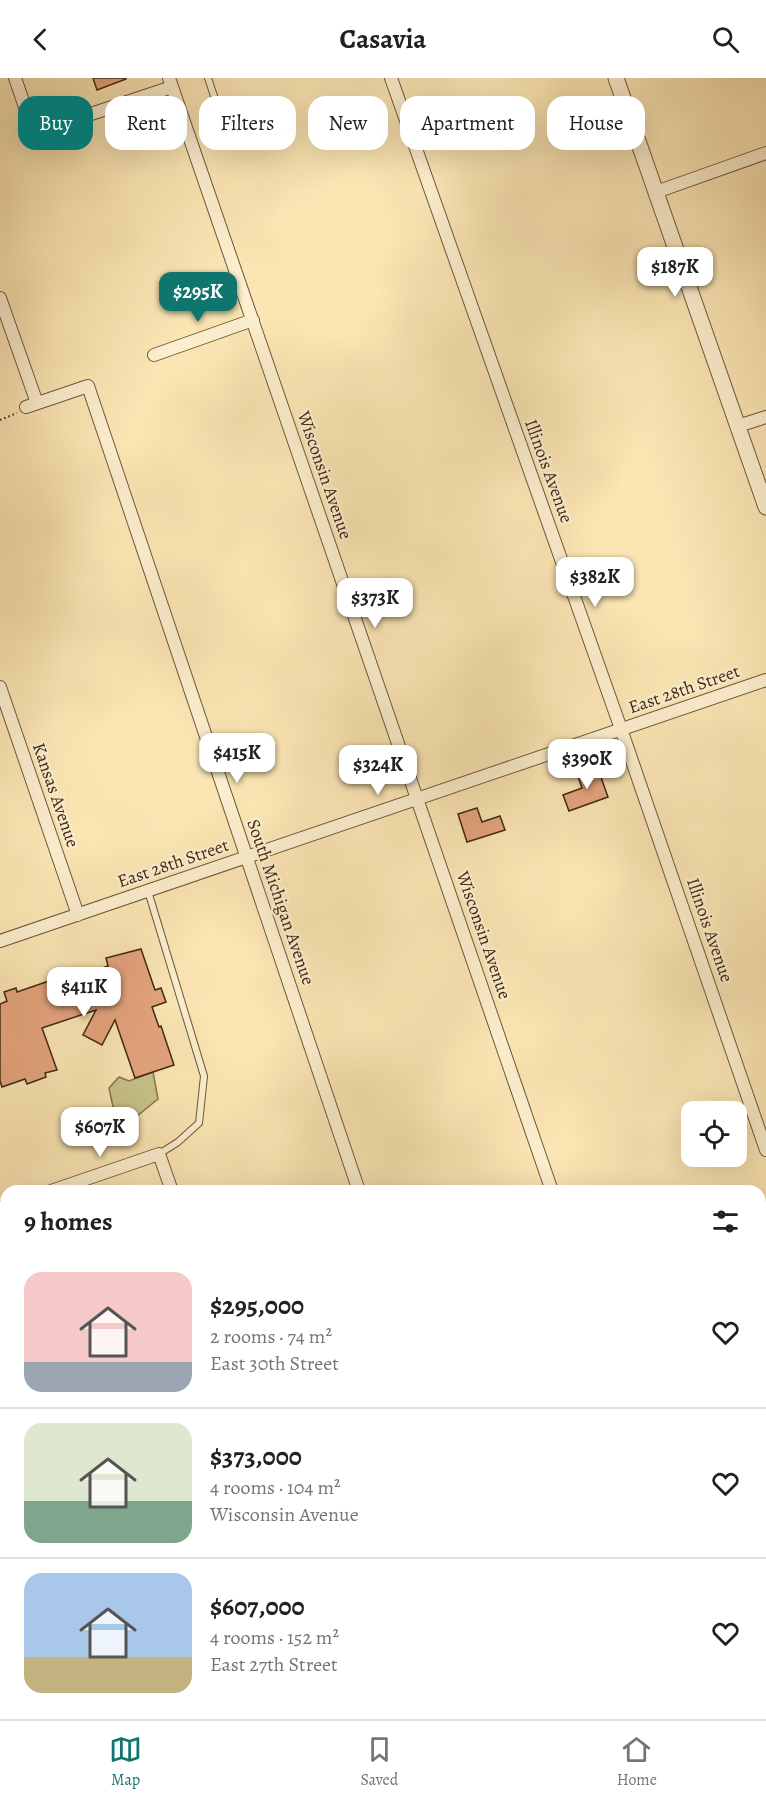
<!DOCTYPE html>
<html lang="en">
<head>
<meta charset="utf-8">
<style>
	:root { --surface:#fff; --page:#f6f6f6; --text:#202124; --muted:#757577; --line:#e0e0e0; --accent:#0f766e }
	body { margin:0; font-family:Alegreya,serif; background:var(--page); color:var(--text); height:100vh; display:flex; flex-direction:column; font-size:22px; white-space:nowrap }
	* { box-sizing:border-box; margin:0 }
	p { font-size:20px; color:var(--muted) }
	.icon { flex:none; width:33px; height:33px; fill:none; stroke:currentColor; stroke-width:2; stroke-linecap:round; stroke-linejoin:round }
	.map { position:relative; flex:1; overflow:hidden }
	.panel { position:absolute; left:0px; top:1107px; width:766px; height:534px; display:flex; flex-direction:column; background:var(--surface); border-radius:18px 18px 0 0; box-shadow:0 6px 24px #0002 }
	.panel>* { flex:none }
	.banner { position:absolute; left:18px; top:18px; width:730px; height:54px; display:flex; gap:12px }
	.fabs { position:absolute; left:681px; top:1023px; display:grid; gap:12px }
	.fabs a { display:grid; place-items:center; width:66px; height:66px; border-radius:12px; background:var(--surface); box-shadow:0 6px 24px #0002; font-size:30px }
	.price { position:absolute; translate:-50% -51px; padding:0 14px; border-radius:12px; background:#fff; color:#222; font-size:20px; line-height:39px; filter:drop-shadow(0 2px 3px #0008) }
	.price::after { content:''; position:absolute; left:50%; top:36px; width:18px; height:14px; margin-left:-9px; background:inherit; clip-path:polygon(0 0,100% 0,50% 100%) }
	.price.current { background:var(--accent); color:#fff }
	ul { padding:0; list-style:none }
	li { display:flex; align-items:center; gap:18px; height:150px; padding:0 24px }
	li+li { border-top:2px solid var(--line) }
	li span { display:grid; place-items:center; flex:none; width:168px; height:120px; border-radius:18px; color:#555 }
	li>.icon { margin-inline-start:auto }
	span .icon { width:72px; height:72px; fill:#fffc; stroke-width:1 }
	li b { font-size:26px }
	h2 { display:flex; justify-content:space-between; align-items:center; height:72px; padding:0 24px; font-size:26px }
	.chip { padding:0 21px; border-radius:18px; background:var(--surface); box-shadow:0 6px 24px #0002; font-size:21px; line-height:54px }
	.chip.current { background:var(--accent); color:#fff }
	header { display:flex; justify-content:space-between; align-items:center; height:78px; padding:0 24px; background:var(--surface); font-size:27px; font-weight:700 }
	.dock { display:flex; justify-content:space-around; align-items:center; height:84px; border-top:2px solid var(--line); background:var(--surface); font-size:16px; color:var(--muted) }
	.dock a { display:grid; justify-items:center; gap:3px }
	.dock .current { color:var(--accent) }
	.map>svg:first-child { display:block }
	.green { fill:#c6c288; stroke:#82754e; stroke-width:1.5 }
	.building { fill:#e4a47d; stroke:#3f2813; stroke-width:1.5 }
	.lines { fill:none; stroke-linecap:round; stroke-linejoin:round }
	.service-casing { stroke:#6e573b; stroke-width:8 }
	.minor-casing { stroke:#6e573b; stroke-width:14 }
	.tertiary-casing { stroke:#6e573b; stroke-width:17 }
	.path { stroke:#3f2813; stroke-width:2; stroke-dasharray:1.5 3; stroke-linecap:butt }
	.service { stroke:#fceece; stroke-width:6 }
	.minor { stroke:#fceece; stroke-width:12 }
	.tertiary { stroke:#fceece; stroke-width:15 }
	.labels { text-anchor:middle; stroke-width:4.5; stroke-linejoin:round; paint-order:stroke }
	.street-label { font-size:18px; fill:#3f2813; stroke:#fceece }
</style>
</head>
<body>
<header><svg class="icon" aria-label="back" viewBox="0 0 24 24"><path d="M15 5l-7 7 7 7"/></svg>Casavia<svg class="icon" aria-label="search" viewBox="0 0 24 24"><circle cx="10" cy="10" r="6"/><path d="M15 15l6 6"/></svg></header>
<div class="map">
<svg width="766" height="1641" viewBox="0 0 766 1641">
	<rect width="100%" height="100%" fill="#fae5b3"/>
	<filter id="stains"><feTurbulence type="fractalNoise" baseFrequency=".00333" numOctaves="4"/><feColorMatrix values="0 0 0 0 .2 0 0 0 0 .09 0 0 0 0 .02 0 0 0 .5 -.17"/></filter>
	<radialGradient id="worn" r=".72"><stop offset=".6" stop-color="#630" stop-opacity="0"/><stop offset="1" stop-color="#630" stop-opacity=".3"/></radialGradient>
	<path class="green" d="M 153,994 L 158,1021 L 136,1039 L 113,1029 L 109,1010 L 119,999 L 129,1003 Z"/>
	<path class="building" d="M 93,0 L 126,0 L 126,1 L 97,12 Z
		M 597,688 L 608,719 L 569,733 L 563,717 L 582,710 L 577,695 Z
		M 477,730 L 482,744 L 500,738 L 505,752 L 467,764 L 458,736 Z
		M 141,871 L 155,912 L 161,910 L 166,924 L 152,929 L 159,949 L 161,948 L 174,987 L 135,1000 L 115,942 L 102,967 L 83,957 L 96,932 L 42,950 L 57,992 L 45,995 L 46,999 L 27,1006 L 25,1001 L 2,1009 L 0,1003 L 0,926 L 7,923 L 4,914 L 16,910 L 17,914 L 75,894 L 77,899 L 108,888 L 106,880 Z"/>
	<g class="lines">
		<defs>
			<path id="service" d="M 208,0 L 214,18
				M 148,813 L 204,998 L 199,1045 L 178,1064 L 159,1076"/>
			<path id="minor" d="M 15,0 L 34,55 L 172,9
				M 169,0 L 552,1113
				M 391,0 L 621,651 L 766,1072
				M 656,114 L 766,75
				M 0,220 L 37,325
				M 154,277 L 253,242
				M 26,329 L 88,308 L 359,1113
				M 738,348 L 766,339
				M 0,609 L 78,837
				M 0,863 L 766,602
				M 51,1113 L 159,1076 L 172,1113
				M 0,1130 L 6,1128
				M 0,1171 L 6,1188
				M 163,1635 L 166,1641
				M 394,1635 L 398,1641
				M 731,1635 L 733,1641
				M 105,1641 L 112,1635
				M 765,1641 L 766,1641"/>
			<path id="tertiary" d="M 616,0 L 766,429
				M 760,1137 L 766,1136
				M 0,1395 L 6,1393"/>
		</defs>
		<use href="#service" class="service-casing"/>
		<use href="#minor" class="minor-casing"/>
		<use href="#tertiary" class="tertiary-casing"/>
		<path class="path" d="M 0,342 L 17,335"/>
		<use href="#service" class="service"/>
		<use href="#minor" class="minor"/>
		<use href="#tertiary" class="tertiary"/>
	</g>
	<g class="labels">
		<g class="street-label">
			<text transform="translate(549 393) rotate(70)" y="6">Illinois Avenue</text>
			<text transform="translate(325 397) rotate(71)" y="6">Wisconsin Avenue</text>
			<text transform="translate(684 611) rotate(-19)" y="6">East 28th Street</text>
			<text transform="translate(56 717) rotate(71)" y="6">Kansas Avenue</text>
			<text transform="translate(173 785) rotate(-19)" y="6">East 28th Street</text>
			<text transform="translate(281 824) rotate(71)" y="6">South Michigan Avenue</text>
			<text transform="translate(710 852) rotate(71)" y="6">Illinois Avenue</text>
			<text transform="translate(484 857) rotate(71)" y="6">Wisconsin Avenue</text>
		</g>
	</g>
	<rect width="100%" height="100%" filter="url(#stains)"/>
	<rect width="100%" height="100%" fill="url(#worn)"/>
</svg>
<div class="fabs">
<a><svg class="icon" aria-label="locate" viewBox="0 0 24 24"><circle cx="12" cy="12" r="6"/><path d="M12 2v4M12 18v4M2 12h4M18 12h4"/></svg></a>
</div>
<b class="price" style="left:675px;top:220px">$187K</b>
<b class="price current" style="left:198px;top:245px">$295K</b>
<b class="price" style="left:595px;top:530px">$382K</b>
<b class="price" style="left:375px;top:551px">$373K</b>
<b class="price" style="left:237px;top:706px">$415K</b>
<b class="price" style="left:587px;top:712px">$390K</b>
<b class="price" style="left:378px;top:718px">$324K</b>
<b class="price" style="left:84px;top:940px">$411K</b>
<b class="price" style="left:100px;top:1080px">$607K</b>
<div class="banner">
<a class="chip current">Buy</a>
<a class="chip">Rent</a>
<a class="chip">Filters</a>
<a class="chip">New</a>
<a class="chip">Apartment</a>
<a class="chip">House</a>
</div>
<section class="panel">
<h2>9 homes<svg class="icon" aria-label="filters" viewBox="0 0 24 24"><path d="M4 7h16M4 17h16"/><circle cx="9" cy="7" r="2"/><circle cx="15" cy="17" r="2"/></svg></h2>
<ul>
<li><span style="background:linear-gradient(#f6c9c9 75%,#9aa5b1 0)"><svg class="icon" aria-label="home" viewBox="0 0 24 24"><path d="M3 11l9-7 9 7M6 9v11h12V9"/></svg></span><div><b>$295,000</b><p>2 rooms · 74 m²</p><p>East 30th Street</p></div><svg class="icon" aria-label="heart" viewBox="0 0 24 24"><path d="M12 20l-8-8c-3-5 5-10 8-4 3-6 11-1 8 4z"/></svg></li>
<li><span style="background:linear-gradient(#dfe7d0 65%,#7fa58c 0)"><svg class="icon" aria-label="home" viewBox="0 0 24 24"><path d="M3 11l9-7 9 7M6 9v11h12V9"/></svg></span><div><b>$373,000</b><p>4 rooms · 104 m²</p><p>Wisconsin Avenue</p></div><svg class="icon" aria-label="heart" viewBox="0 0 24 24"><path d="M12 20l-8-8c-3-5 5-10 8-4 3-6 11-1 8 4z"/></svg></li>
<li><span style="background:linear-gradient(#a9c7e8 70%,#c2b280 0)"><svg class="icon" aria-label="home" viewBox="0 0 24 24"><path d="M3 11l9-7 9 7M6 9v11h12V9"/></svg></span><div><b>$607,000</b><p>4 rooms · 152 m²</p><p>East 27th Street</p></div><svg class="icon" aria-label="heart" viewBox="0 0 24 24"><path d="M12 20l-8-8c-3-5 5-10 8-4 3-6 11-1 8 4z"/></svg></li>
</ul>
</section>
</div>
<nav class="dock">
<a class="current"><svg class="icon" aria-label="map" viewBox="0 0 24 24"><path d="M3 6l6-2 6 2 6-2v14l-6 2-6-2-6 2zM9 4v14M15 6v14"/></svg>Map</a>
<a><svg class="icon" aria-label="saved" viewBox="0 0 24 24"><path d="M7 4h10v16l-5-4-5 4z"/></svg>Saved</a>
<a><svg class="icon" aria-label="home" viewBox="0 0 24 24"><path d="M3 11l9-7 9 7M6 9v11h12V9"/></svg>Home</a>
</nav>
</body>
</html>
